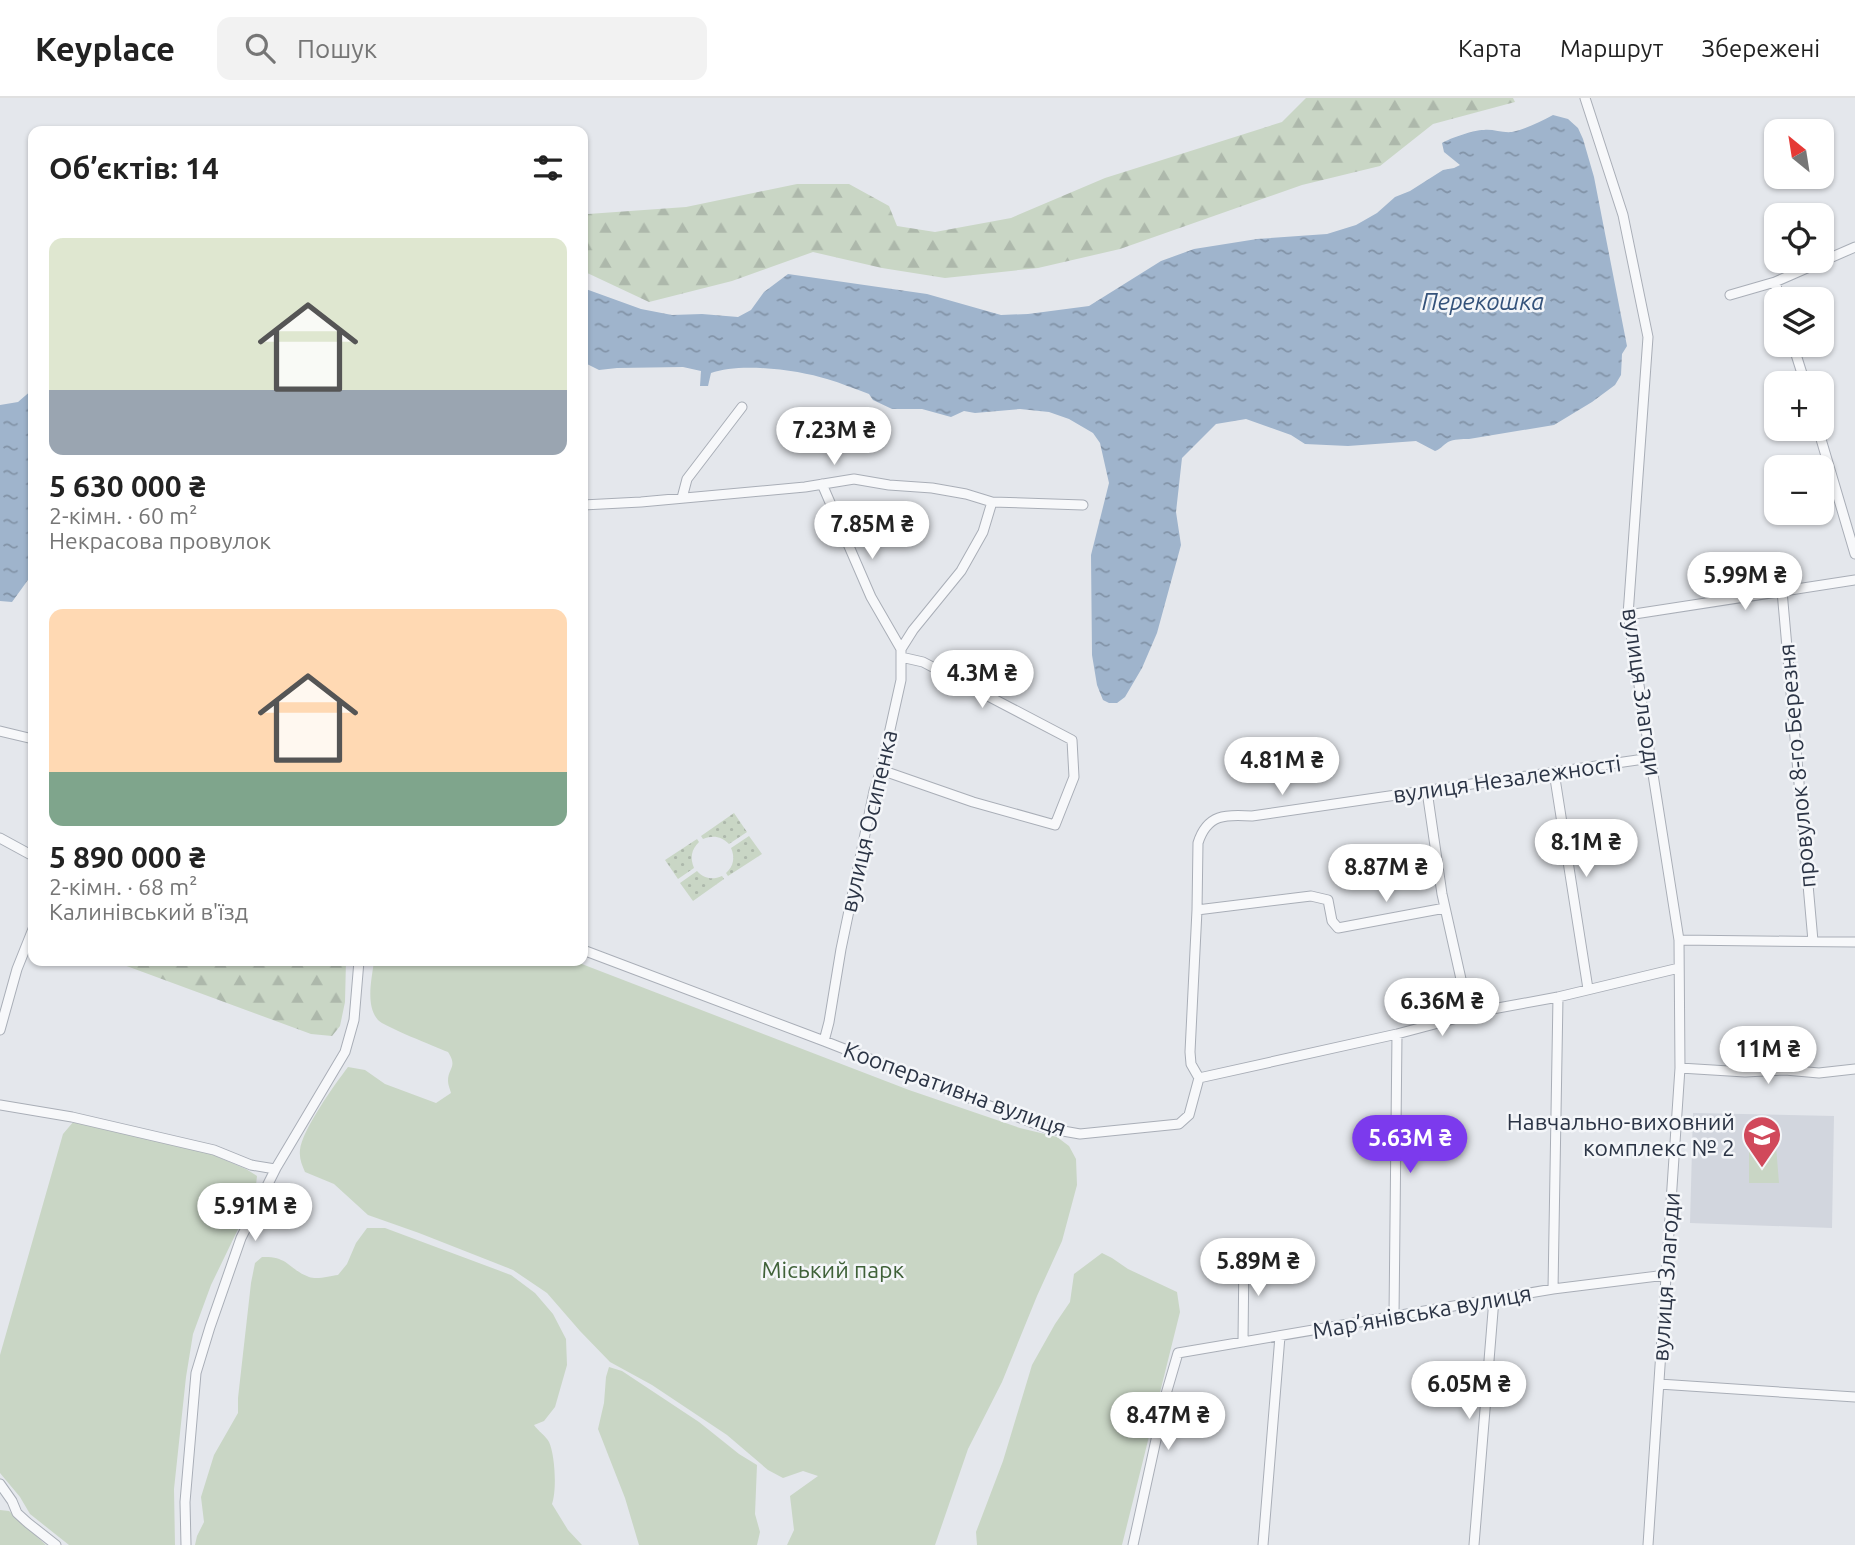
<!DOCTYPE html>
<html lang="uk">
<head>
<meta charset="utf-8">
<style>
	:root { --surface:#fff; --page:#f2f2f2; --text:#222; --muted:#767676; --line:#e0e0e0; --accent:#7c3aed }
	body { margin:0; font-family:Ubuntu,sans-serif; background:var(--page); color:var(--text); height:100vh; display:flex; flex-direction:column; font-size:26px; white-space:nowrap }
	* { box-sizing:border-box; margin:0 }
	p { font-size:23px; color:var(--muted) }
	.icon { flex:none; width:38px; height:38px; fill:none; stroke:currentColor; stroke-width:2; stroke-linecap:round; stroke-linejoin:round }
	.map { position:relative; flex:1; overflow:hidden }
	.side { position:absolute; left:28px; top:28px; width:560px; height:840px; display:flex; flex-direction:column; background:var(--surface); border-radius:14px; box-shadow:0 2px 5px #0004 }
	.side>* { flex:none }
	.needle { width:46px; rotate:330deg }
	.tools { position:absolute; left:1764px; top:21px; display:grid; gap:14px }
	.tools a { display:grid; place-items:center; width:70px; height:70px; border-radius:14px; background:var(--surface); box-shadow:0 2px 5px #0004; font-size:35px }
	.price { position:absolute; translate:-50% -60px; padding:0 16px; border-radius:24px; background:#fff; color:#222; font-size:23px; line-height:46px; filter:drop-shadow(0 2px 4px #0008) }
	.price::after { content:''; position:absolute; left:50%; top:42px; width:21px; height:16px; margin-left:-10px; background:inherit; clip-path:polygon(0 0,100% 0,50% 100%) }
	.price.on { background:var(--accent); color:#fff }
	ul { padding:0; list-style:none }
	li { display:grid; align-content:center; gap:14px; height:371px; padding:0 21px }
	li span { display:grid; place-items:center; height:217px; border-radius:14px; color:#555 }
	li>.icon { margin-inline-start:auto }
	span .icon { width:126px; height:126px; fill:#fffc; stroke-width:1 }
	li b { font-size:30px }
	h2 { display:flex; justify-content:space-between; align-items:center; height:84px; padding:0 21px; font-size:30px }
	header { display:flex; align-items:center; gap:42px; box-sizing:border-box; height:98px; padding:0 35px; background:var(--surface); border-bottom:2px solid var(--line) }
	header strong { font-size:33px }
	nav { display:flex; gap:38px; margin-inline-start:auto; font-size:24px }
	.search { width:490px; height:63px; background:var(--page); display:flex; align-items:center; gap:18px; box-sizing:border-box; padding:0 24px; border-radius:14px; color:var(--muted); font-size:26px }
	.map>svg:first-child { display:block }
	.built { fill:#d2d6de }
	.grass { fill:url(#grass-dots) }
	.forest { fill:url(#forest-firs) }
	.green { fill:#c9d6c5 }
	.water { fill:url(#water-ripples) }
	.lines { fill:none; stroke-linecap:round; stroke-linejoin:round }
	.street-casing { stroke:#a9aeb7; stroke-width:11 }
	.street { stroke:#f7f8fa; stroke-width:9 }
	.labels { text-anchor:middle; stroke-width:5; stroke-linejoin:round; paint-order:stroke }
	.street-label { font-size:23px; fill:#2b3445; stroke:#f4f6f9 }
	.poi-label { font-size:23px; fill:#2b3445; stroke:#f4f6f9; text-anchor:end }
	.park-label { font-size:23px; fill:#3f6138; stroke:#f4f6f9 }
	.water-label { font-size:24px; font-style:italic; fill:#34527a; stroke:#f4f6f9 }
</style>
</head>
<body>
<header>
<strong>Keyplace</strong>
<div class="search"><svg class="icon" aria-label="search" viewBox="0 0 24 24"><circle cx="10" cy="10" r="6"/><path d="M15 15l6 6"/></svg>Пошук</div>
<nav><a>Карта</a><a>Маршрут</a><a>Збережені</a></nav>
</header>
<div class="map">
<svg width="1855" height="1447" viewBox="0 0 1855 1447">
	<defs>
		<pattern id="grass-dots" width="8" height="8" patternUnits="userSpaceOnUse" patternTransform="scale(1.75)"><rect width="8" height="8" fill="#c9d6c5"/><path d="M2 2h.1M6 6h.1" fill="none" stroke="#adb8ab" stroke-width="1.8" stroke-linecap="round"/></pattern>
		<pattern id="forest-firs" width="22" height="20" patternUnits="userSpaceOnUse" patternTransform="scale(1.75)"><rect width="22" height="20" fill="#c9d6c5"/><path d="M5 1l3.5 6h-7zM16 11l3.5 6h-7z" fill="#adb8ab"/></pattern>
		<pattern id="water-ripples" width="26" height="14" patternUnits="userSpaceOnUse" patternTransform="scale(1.75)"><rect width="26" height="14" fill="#9fb4cc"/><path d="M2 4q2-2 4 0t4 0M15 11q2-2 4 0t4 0" fill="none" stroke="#8293a7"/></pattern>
	</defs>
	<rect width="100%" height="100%" fill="#e4e7ec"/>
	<path class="built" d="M 1693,1015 L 1834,1018 L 1832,1130 L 1690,1125 Z"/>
	<path class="grass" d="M 734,715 L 747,734 L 729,746 C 721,738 713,737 703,741 L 701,738 Z
		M 749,738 L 762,756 L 728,778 L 726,775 C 734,768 735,759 731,750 Z
		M 697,741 L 699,744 C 691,752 690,760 694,770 L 678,781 L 665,762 Z
		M 697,773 C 704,781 713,782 722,778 L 724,781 L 693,803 L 680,785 Z"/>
	<path class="forest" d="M 1306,0 L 1513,0 L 1515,4 L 1433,26 L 1380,68 L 1302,87 L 1120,151 L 1038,170 L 945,180 L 882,170 L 813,154 L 732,183 L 649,204 L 583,173 L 583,118 L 588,116 L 686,109 L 797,86 L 849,86 L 889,108 L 897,128 L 935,134 L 1011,120 L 1105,80 L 1282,24 Z
		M 113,863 L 346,863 L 345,904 L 340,928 L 332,938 L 311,936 Z"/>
	<path class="green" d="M 374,863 L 574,863 L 909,992 L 1020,1030 L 1057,1039 L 1069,1048 L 1076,1061 L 1077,1087 L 1062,1143 L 1037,1198 L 1002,1284 L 968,1351 L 935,1447 L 787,1447 L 794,1432 L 790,1398 L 818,1378 L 803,1373 L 783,1380 L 768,1372 L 727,1337 L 652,1287 L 610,1264 L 580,1233 L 547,1195 L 513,1172 L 419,1135 L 368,1117 L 334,1086 L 305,1074 C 302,1067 299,1060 300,1052 C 302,1032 335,986 348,969 L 365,972 L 385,986 L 436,1005 L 451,995 C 450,991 448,987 448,983 C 448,970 458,969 448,954 C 436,949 383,928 378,922 C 365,907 372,880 374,863 Z
		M 74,1023 L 211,1056 L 246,1071 L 257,1078 L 255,1096 L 211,1187 L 193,1236 L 186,1279 L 174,1391 L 175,1447 L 69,1447 L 30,1416 L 20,1399 L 0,1375 L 0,1257 L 63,1036 Z
		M 1749,1048 L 1776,1048 L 1779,1085 L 1749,1085 Z
		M 367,1130 L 385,1130 L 511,1177 L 535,1195 L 553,1216 L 566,1241 L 567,1267 L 555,1309 L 544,1323 L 534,1327 C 538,1333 546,1338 549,1344 C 555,1357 557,1392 552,1406 L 568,1432 L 582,1447 L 195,1447 L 197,1438 L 204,1424 L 201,1399 L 214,1357 L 238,1315 L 238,1300 L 251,1185 L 255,1165 L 262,1159 C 289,1158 288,1171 309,1179 C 317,1182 330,1178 338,1177 L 347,1166 L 356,1145 Z
		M 1102,1155 L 1112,1160 L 1128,1171 L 1177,1194 L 1180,1214 L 1122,1447 L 977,1447 L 976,1434 L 1003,1363 L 1032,1267 L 1055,1226 L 1070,1204 L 1074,1176 Z
		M 609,1269 L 622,1273 L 699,1324 L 739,1356 L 757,1367 L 755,1416 L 760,1434 L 757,1447 L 639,1447 L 625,1400 L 598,1331 L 604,1305 L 606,1279 Z
		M 0,1412 L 9,1413 L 46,1447 L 0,1447 Z"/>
	<path class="water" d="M 1553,17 L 1568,21 L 1578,30 L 1583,41 L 1594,79 L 1627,248 L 1622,256 L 1621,277 L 1615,287 L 1592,304 L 1554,327 L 1469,341 C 1462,341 1454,341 1448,344 C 1442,348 1441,351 1435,353 L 1416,343 L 1348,348 L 1305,346 L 1291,337 L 1246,321 L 1216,326 L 1182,360 L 1176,414 L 1181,447 L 1157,535 L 1142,570 L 1125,599 L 1117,605 L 1109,605 L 1103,602 L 1097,587 L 1092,557 L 1091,457 L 1109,385 L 1100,345 L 1093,335 L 1069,321 L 1049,314 L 1020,311 L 975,315 L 964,313 L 951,319 L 922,311 L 892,311 L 873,302 L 869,296 C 855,291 841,285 827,281 C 798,272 740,264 711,275 L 708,288 L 700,288 L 701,273 L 683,269 L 617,270 L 599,272 L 583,264 L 583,190 L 641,211 L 672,217 L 702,216 L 738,219 L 751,212 L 764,194 L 788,176 L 927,196 L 1001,217 L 1028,216 L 1089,208 L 1161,163 L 1194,151 L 1257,141 L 1327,136 L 1356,127 L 1377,115 L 1395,99 L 1410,93 L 1443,72 L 1454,70 L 1460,67 L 1444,54 L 1442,45 C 1451,40 1473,32 1484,32 C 1493,31 1502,35 1512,34 C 1526,31 1540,24 1553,17 Z
		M 33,291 L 33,475 L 12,504 L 0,503 L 0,307 L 18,304 Z"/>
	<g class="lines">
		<defs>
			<path id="street" d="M 1585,0 L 1623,117 L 1648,239 L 1628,517 L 1679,842 L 1680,970 L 1648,1447
				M 1775,184 L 1780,201
				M 1730,197 L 1775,184 L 1855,149
				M 1793,247 L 1805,285
				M 1818,331 L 1855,456
				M 822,386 L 871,499 L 901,551
				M 682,400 L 687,381 L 742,309
				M 583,407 L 641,404 L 805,389 L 854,381 L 889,387 L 932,390 L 966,396 L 992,404 L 1083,407
				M 1782,493 L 1813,843
				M 1628,517 L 1855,482
				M 0,633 L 33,641
				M 881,672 L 973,704 L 1055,727 L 1074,679 L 1072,642 L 923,564 L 901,559
				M 1554,674 L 1588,891
				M 1427,693 L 1442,796 L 1465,899 L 1487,912
				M 0,740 L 33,758
				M 1197,812 L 1311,798 L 1328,802 L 1332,823 L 1338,830 L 1445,810
				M 1679,842 L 1855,844
				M 583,852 L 824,943 L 1046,1030 L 1080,1036 L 1179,1026 L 1189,1017 L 1199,980
				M 0,932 L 17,871 L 33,831
				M 824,943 L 829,924 L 841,851 L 874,693 L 881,672 L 901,582 L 901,551 L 913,532 L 961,473 L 983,434 L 992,404
				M 1680,970 L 1745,974 L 1785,972 L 1819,975 L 1855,971
				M 1199,980 L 1191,966 L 1190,954 L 1197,812 L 1198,745 C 1207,716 1226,716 1252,718 L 1651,660
				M 1199,980 L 1397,936 L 1487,912 L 1558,899 L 1679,870
				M 0,1007 L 72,1019 L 214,1052 L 251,1067 L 275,1071
				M 1553,1191 L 1558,899
				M 1394,1218 L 1397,936
				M 1243,1244 L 1244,1156
				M 1659,1286 L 1855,1299
				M 0,1386 L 12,1403 L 17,1415 L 28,1425 L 56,1447
				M 186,1447 L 185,1404 L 196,1275 L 210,1229 L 241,1140 L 276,1070 L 345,954 L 354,922 L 359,863
				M 1133,1447 L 1166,1296 L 1178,1255 L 1553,1191 L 1666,1177
				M 1263,1447 L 1280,1238
				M 1474,1447 L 1494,1201"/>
		</defs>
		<use href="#street" class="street-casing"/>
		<use href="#street" class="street"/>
	</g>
	<defs>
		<symbol id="school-pin" viewBox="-11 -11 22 30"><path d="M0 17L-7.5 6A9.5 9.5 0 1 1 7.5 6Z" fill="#d1495b" stroke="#f4f6f9"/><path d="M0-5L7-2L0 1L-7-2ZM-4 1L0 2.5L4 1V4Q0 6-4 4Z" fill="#fff"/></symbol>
	</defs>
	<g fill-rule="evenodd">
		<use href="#school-pin" x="1740" y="1015" width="44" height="60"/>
	</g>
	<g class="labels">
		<g class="street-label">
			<text transform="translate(1642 594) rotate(82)" y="8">вулиця Злагоди</text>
			<text transform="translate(1797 668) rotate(-95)" y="8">провулок 8-го Березня</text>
			<text transform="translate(1507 681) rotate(-8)" y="8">вулиця Незалежності</text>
			<text transform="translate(869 723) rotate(-77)" y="8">вулиця Осипенка</text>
			<text transform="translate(955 991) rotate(20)" y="8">Кооперативна вулиця</text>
			<text transform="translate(1666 1179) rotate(-86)" y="8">вулиця Злагоди</text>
			<text transform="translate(1422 1214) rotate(-10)" y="8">Мар’янівська вулиця</text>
		</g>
		<g class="poi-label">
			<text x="1735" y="1032">Навчально-виховний<tspan x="1735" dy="26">комплекс № 2</tspan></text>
		</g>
		<g class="park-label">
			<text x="833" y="1180">Міський парк</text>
		</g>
		<g class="water-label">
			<text x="1483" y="212">Перекошка</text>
		</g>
	</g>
</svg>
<div class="tools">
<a><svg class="needle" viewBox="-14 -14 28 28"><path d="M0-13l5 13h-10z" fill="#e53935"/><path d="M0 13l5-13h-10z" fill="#767676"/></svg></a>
<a><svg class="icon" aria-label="locate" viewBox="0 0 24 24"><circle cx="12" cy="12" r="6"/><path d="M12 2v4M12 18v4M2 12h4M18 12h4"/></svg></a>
<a><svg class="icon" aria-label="layers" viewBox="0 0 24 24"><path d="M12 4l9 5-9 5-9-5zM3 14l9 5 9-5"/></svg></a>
<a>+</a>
<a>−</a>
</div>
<b class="price" style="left:834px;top:369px">7.23M ₴</b>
<b class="price" style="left:872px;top:463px">7.85M ₴</b>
<b class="price" style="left:1745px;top:514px">5.99M ₴</b>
<b class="price" style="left:982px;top:612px">4.3M ₴</b>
<b class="price" style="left:1282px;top:699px">4.81M ₴</b>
<b class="price" style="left:1586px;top:781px">8.1M ₴</b>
<b class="price" style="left:1386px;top:806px">8.87M ₴</b>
<b class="price" style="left:1442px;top:940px">6.36M ₴</b>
<b class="price" style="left:1768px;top:988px">11M ₴</b>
<b class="price on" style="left:1410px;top:1077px">5.63M ₴</b>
<b class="price" style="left:255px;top:1145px">5.91M ₴</b>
<b class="price" style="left:1258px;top:1200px">5.89M ₴</b>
<b class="price" style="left:1469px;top:1323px">6.05M ₴</b>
<b class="price" style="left:1168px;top:1354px">8.47M ₴</b>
<section class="side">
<h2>Об’єктів: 14<svg class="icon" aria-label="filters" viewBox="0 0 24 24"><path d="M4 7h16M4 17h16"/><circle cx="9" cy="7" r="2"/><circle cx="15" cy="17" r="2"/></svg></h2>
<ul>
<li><span style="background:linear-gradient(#dfe7d0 70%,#9aa5b1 0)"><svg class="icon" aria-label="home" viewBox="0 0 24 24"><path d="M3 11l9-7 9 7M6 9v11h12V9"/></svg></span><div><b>5 630 000 ₴</b><p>2-кімн. · 60 m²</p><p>Некрасова провулок</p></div></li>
<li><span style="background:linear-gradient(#ffd9b3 75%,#7fa58c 0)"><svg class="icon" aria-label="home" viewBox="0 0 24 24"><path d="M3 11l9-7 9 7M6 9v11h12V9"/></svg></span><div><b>5 890 000 ₴</b><p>2-кімн. · 68 m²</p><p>Калинівський в'їзд</p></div></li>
</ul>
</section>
</div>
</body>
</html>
